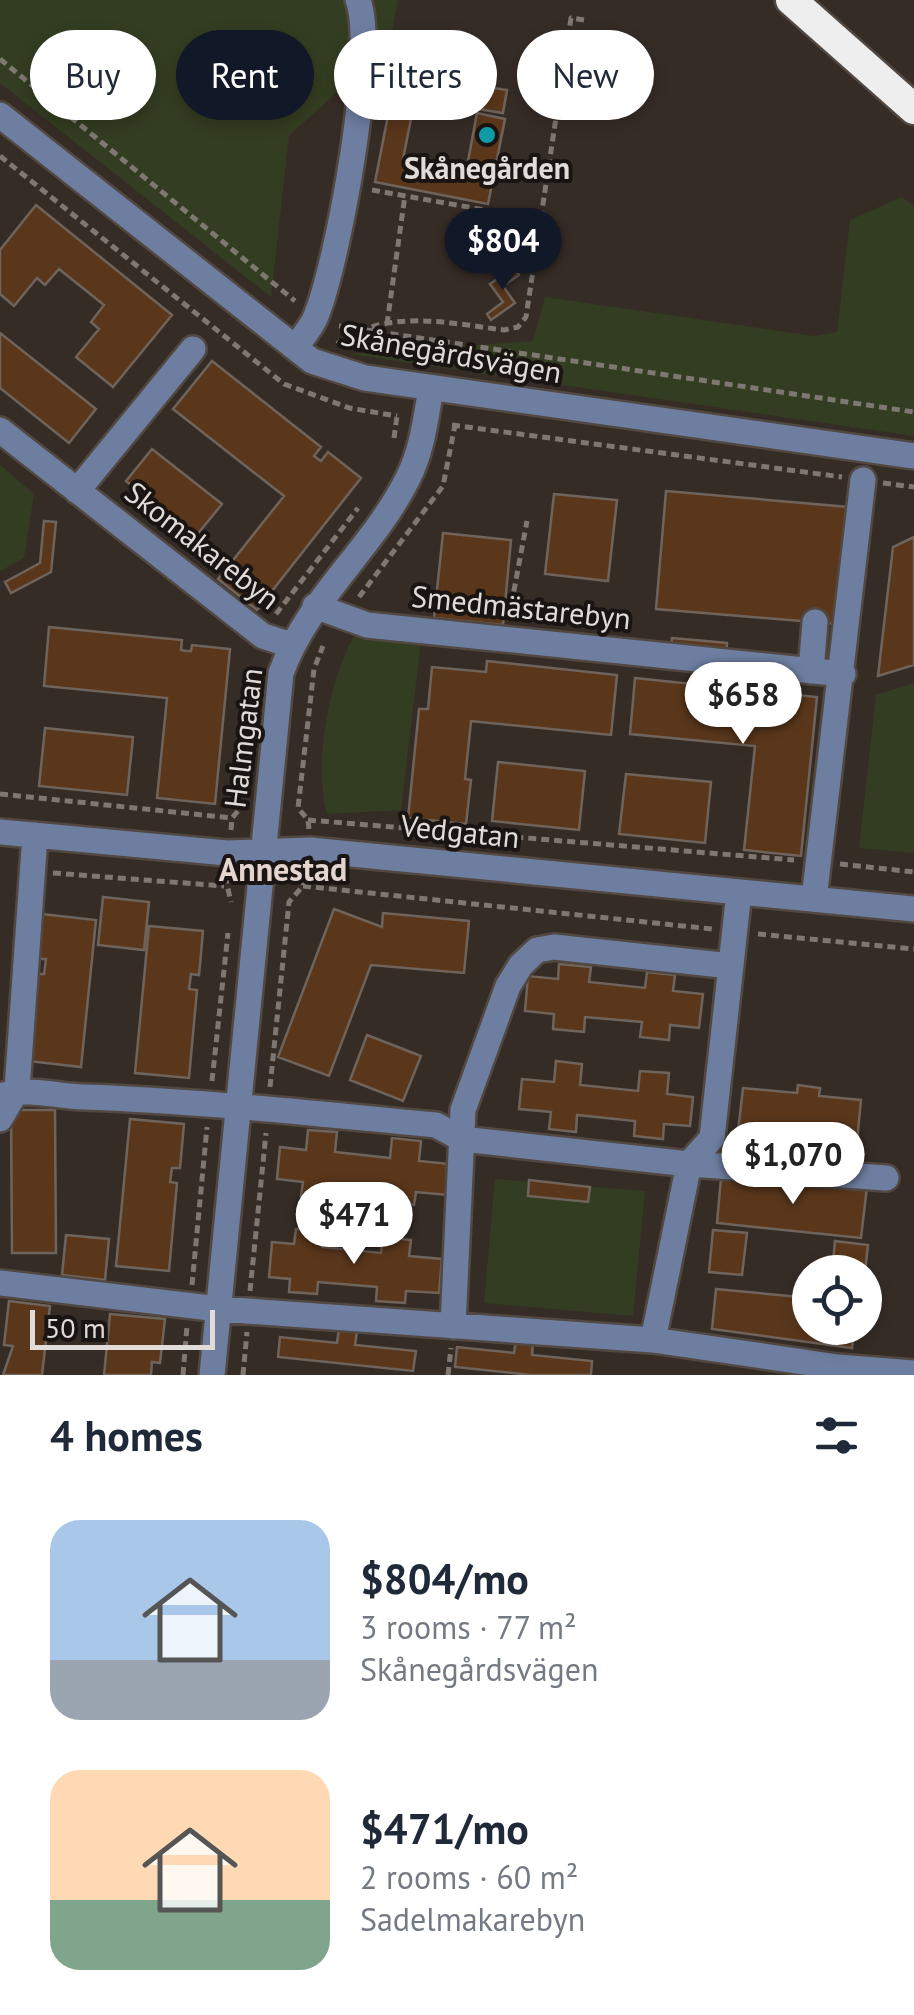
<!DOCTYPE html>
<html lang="en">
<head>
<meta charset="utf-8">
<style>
	:root { --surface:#fff; --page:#f2f2f3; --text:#1f2937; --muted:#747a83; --accent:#111827 }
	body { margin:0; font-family:"PT Sans",sans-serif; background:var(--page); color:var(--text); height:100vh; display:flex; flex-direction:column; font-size:38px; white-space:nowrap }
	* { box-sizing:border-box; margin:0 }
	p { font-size:32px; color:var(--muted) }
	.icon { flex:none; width:55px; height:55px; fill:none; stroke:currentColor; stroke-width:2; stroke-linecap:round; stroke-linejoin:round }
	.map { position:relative; height:1375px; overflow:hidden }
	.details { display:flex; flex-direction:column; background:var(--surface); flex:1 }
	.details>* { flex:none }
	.hud { position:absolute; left:30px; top:30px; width:855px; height:90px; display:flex; gap:20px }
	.controls { position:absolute; left:792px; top:1255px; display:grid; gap:20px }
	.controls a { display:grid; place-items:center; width:90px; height:90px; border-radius:50%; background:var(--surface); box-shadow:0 5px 15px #0003; font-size:50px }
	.scale { position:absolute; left:30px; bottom:25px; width:185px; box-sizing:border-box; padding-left:10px; border:5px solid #e2dcd8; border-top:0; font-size:28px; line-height:35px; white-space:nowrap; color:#e2dcd8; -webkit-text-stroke:8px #1a1513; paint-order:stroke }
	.price { position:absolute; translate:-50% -85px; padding:0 22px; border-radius:35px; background:#fff; color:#222; font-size:32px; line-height:65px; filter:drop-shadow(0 2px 5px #0008) }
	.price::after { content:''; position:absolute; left:50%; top:60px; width:30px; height:22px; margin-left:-15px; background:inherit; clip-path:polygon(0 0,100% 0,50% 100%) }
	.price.active { background:var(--accent); color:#fff }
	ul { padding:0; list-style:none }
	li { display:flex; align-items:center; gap:30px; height:250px; padding:0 50px }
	li span { display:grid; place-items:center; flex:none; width:280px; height:200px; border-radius:30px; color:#555 }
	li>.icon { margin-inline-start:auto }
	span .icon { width:120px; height:120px; fill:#fffc; stroke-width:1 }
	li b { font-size:42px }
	h2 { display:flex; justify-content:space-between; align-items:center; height:120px; padding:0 50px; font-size:42px }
	.chip { padding:0 35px; border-radius:45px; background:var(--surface); box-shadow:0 5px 15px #0003; font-size:35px; line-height:90px }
	.chip.active { background:var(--accent); color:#fff }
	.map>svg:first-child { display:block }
	.green { fill:#333d21 }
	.building { fill:#5a371b; stroke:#6f645c; stroke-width:2.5 }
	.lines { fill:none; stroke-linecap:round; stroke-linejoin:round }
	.minor-casing { stroke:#524842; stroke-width:30 }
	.highway-casing { stroke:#524842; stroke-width:35 }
	.path { stroke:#7f7772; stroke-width:5; stroke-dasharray:8 5; stroke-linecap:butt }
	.minor { stroke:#6e7ea0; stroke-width:25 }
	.highway { stroke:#eee; stroke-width:30 }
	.culture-dot { fill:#0f9aa8; stroke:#1a1513; stroke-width:4 }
	.labels { text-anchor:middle; stroke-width:8; stroke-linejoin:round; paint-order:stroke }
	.poi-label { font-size:30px; font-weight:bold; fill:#e2dcd8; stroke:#1a1513 }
	.street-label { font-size:30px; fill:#e2dcd8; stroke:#1a1513 }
	.neighbourhood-label { font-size:32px; font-weight:bold; fill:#e4d6cf; stroke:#1a1513 }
</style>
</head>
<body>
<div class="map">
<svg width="914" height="1375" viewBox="0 0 914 1375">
	<rect width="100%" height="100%" fill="#362c26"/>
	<path class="green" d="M 0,0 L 398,0 L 390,44 L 289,136 L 271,297 L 0,83 Z
		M 902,197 L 914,206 L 914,436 L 349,354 L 533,341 L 545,297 L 814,336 L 837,332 L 850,220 Z
		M 0,465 L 34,494 L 24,558 L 0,571 Z
		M 357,631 L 421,641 L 401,810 L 327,814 C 313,762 329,677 357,631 Z
		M 914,683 L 914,853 L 859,848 L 876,695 Z
		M 495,1179 L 645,1191 L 633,1316 L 484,1303 Z"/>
	<path class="building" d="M 406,75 L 507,90 L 503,113 L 403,97 Z
		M 391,100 L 414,104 L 403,159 L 466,172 L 477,113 L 505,119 L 488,204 L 375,182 Z
		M 36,205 L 172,315 L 113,387 L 76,357 L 99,329 L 91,322 L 104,305 L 59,269 L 45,285 L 37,278 L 14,306 L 0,294 L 0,250 Z
		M 495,222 L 514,225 L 509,259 L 490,256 Z
		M 514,267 L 519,275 L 503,286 L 515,303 L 491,320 L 487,314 L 503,302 L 490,284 Z
		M 0,333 L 96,409 L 69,443 L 0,388 Z
		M 212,361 L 321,447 L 314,456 L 318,459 L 321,461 L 328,452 L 361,478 L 257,610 L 218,579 L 284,496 L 173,409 Z
		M 152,449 L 222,504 L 196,536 L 126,481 Z
		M 666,491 L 848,507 L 837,624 L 656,609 Z
		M 554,494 L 617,500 L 608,581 L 545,574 Z
		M 44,521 L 56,522 L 51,572 L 11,593 L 5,582 L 40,563 Z
		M 443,533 L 511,540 L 503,625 L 434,618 Z
		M 914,537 L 914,665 L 878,676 L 893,547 Z
		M 49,627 L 182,640 L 181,650 L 186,651 L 191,651 L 192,645 L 230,649 L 215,804 L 157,798 L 167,698 L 44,686 Z
		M 672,638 L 727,643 L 726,657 L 670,652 Z
		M 487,661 L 617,675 L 611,735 L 471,721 L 465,779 L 471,780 L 466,824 L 408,818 L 419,709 L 428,709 L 432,667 L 486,672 Z
		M 635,678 L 817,697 L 801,856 L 744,850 L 755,746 L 630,734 Z
		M 45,728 L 133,737 L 127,795 L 39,786 Z
		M 498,762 L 585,771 L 579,830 L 492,821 Z
		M 626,774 L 711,782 L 705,843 L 619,834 Z
		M 103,897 L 149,902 L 144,950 L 98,945 Z
		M 334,909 L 382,927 L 383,913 L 469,921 L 464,973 L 371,965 L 329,1076 L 278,1057 Z
		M 42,914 L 96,920 L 81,1067 L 28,1061 L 37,974 L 44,974 L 46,959 L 37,959 Z
		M 149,926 L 203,931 L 199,975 L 191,974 L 189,989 L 197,990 L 189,1078 L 135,1073 Z
		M 559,964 L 591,967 L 589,982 L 645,988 L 647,972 L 675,975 L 673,991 L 703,994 L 699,1028 L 670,1025 L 669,1040 L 640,1037 L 642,1022 L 585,1017 L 584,1032 L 553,1029 L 554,1014 L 525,1011 L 528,976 L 558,979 Z
		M 367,1035 L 421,1056 L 403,1101 L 350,1080 Z
		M 556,1061 L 582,1064 L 580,1085 L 638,1091 L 640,1071 L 669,1073 L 667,1094 L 693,1097 L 690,1126 L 664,1124 L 663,1139 L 634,1136 L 635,1121 L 577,1115 L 576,1132 L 549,1129 L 551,1112 L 519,1109 L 522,1079 L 554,1082 Z
		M 798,1085 L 820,1088 L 819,1096 L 861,1100 L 856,1152 L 737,1140 L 743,1088 L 797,1093 Z
		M 11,1110 L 55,1110 L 56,1253 L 12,1253 Z
		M 130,1119 L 184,1124 L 180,1168 L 172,1168 L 170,1182 L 177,1183 L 169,1271 L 116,1266 Z
		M 308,1130 L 337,1132 L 335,1152 L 390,1158 L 392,1138 L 421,1141 L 419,1161 L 450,1164 L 447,1195 L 416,1192 L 414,1205 L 385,1202 L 387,1189 L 331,1184 L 330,1198 L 301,1196 L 303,1182 L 277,1179 L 280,1147 L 306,1150 Z
		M 721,1178 L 867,1187 L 861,1238 L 717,1223 Z
		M 529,1180 L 590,1187 L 588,1202 L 528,1196 Z
		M 296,1229 L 324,1231 L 322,1247 L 381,1253 L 383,1237 L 411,1240 L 409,1256 L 442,1259 L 439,1293 L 406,1291 L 405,1303 L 376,1301 L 377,1287 L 318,1282 L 317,1294 L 289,1292 L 290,1279 L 269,1277 L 272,1242 L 294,1244 Z
		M 713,1230 L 747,1233 L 742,1275 L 709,1272 Z
		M 66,1235 L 109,1239 L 105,1280 L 62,1275 Z
		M 835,1241 L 868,1245 L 865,1272 L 832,1272 Z
		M 716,1289 L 810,1298 L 810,1328 L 854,1328 L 852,1348 L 712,1329 Z
		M 9,1301 L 50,1306 L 42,1375 L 3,1375 L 13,1346 L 4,1345 Z
		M 110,1314 L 165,1319 L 160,1363 L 152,1362 L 151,1375 L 104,1375 Z
		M 339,1329 L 357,1331 L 355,1345 L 416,1351 L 413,1371 L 278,1357 L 280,1337 L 337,1343 Z
		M 516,1339 L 533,1341 L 532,1355 L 592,1361 L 591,1375 L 531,1375 L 455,1367 L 457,1347 L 514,1353 Z"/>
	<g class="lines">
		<defs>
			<path id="minor" d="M 0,115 L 312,361 L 365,378 L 914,456
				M 295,347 C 302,338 312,327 316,316 C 338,262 377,51 358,0
				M 0,430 L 263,636 L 291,645
				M 77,491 L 193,349
				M 315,606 L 367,625 L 843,674
				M 811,671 L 815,622
				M 0,832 L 227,853 L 310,850 L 914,909
				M 814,899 L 863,480
				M 0,1096 C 26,1087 56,1096 83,1097 C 201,1101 318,1114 436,1125 L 462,1139 L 689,1164 L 886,1178
				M 0,1119 L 17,1090 L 35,835
				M 0,1283 L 219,1309 L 653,1340 L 838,1367 L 914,1373
				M 453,1326 L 463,1110 L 508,986 L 521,965 L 537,950 L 554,947 L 731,966
				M 653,1340 L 689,1164 L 712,1138 L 739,892
				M 212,1375 L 281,673 C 308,598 373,549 408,478 C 422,451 426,417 431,388"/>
			<path id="highway" d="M 791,0 L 914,109"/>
		</defs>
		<use href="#minor" class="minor-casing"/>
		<use href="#highway" class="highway-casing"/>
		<path class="path" d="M 0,59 L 295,301
			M 0,156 L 284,384 L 349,408 L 397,416
			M 372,190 L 541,220
			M 537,250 L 548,253
			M 387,324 L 405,195
			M 339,326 L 914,412
			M 337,344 C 386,308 448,323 504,330 L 518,327 L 526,317 L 571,18 L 584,20
			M 452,425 L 842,477
			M 394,438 L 397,416
			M 883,483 L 914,487
			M 359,597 L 443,486 L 455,425
			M 276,614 L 358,508
			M 509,617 L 527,521
			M 0,794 L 232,818
			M 308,820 L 794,860
			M 309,829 L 308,820 L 298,808 L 314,669 L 323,646
			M 231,830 L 232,818 L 243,805
			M 840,864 L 914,872
			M 53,873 L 224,886
			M 225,876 L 231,902
			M 303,886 L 712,929
			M 758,934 L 914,949
			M 212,1081 L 228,933
			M 270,1087 L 289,902 L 303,886 L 305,874
			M 192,1285 L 207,1127
			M 250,1291 L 266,1133
			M 183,1375 L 187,1326
			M 243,1375 L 247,1332
			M 448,1375 L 451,1348"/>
		<use href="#minor" class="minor"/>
		<use href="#highway" class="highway"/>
	</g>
	<circle class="culture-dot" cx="487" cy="135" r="10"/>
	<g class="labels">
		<g class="poi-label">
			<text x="487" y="179">Skånegården</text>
		</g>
		<g class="street-label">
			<text transform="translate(451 354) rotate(10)" y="10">Skånegårdsvägen</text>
			<text transform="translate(202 546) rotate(38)" y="10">Skomakarebyn</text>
			<text transform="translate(521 608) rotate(6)" y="10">Smedmästarebyn</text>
			<text transform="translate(244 738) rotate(-83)" y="10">Halmgatan</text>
			<text transform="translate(460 832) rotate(6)" y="10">Vedgatan</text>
		</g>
		<g class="neighbourhood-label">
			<text x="283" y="881">Annestad</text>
		</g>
	</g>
</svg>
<div class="controls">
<a><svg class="icon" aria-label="locate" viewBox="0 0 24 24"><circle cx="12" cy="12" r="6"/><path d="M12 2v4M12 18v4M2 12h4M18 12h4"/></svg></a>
</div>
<div class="scale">50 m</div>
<b class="price active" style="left:503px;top:293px">$804</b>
<b class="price" style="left:743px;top:747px">$658</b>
<b class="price" style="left:793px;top:1207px">$1,070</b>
<b class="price" style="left:354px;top:1267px">$471</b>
<div class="hud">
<a class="chip">Buy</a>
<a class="chip active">Rent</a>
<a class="chip">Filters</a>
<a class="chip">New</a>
</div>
</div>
<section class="details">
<h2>4 homes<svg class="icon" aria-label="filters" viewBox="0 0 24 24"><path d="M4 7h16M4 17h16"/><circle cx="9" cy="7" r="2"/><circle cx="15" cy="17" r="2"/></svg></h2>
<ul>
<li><span style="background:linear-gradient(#a9c7e8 70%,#9aa5b1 0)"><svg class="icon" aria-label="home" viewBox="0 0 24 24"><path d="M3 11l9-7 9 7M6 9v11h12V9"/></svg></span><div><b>$804/mo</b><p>3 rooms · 77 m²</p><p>Skånegårdsvägen</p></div></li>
<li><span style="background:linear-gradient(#ffd9b3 65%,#7fa58c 0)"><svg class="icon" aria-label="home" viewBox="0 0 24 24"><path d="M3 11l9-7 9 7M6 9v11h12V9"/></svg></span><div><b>$471/mo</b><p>2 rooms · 60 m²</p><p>Sadelmakarebyn</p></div></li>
</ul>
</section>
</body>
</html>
